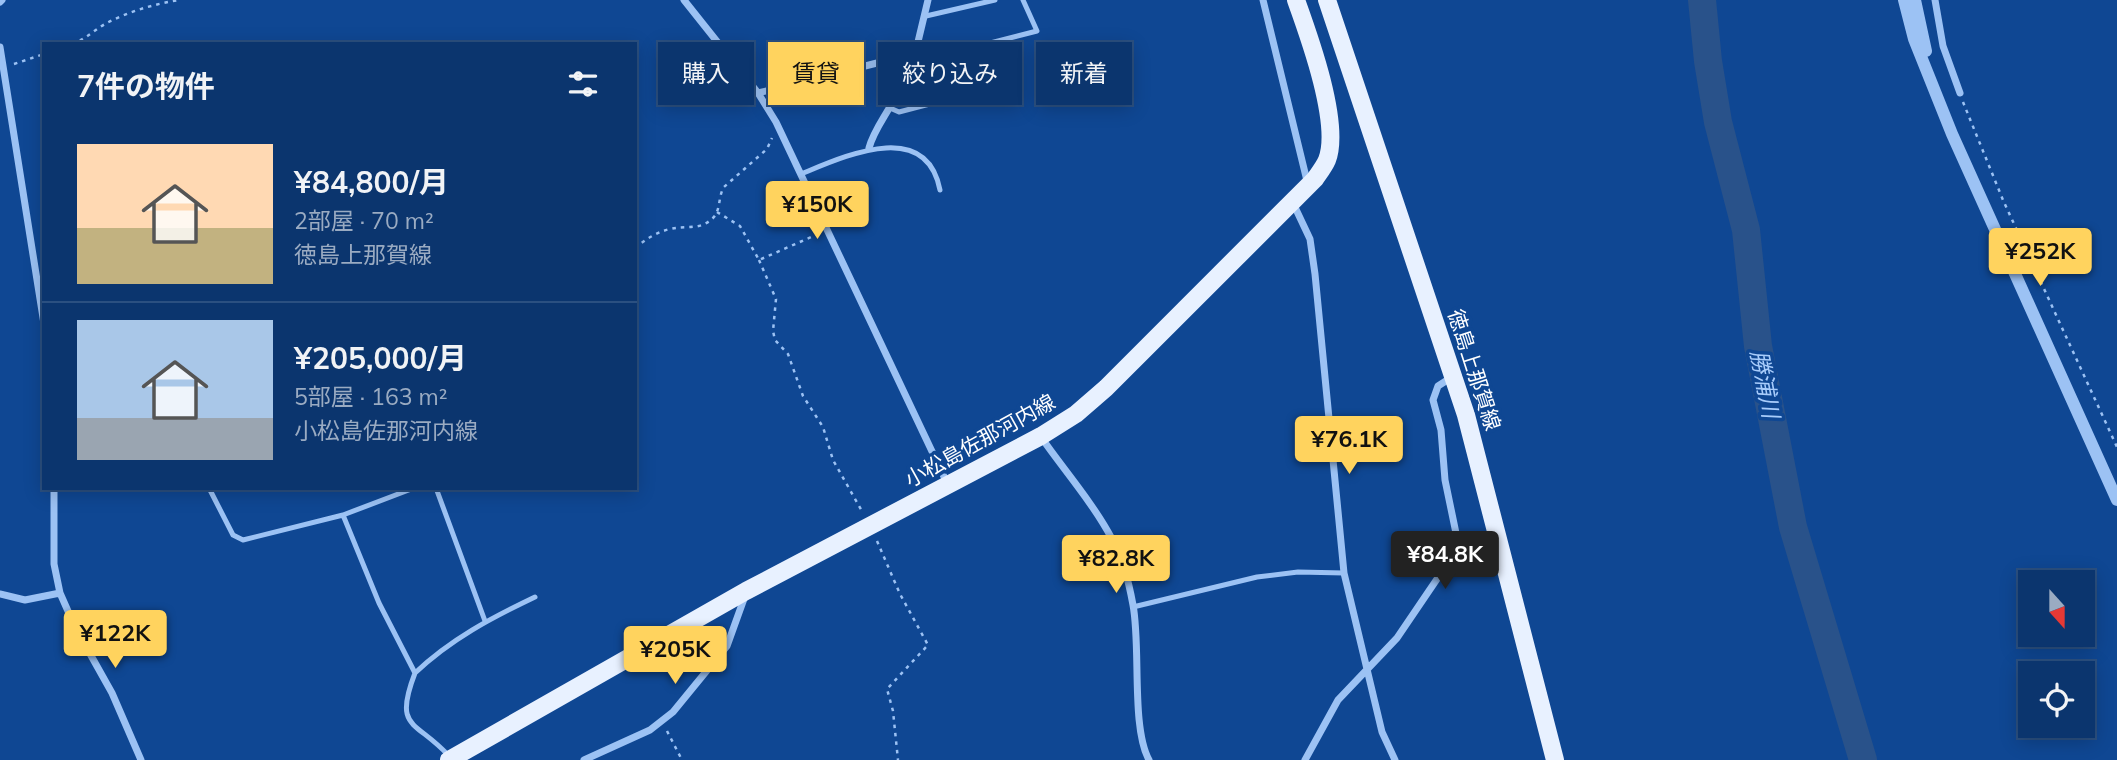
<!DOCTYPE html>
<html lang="ja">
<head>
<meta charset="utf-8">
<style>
	:root { --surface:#0b356e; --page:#143d73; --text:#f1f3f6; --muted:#9aabc2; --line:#2b5081; --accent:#ffd35e }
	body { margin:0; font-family:Mulish,"Noto Sans JP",sans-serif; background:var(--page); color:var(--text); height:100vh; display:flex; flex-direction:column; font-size:26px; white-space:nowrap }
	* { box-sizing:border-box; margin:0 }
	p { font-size:23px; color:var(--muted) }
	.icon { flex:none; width:38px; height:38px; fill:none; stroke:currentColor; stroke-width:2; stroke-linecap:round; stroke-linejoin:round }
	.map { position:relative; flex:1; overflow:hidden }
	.drawer { position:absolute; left:42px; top:42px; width:595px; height:448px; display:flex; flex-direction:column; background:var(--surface); border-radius:0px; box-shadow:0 4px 18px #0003,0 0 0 2px var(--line) }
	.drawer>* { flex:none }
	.guide { position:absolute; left:658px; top:42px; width:665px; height:63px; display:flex; gap:14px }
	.needle { width:46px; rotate:159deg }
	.fabs { position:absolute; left:2018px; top:570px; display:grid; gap:14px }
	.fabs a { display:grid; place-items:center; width:77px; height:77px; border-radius:0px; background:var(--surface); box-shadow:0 4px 18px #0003,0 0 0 2px var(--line); font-size:35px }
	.price { position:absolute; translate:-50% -60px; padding:0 16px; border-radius:7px; background:var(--accent); color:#111; font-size:23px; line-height:46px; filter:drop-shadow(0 2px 4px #0008) }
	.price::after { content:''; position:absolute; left:50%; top:42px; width:21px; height:16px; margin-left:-10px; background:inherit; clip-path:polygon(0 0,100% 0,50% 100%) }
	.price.selected { background:#222; color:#fff }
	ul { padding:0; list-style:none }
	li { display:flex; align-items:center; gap:21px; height:175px; padding:0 35px }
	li+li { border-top:2px solid var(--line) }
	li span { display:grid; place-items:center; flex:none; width:196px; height:140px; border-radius:0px; color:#555 }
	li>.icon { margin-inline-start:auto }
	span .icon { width:84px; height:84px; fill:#fffc; stroke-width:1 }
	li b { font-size:30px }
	h2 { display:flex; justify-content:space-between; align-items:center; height:84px; padding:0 35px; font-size:30px }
	.tag { padding:0 24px; border-radius:0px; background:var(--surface); box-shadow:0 4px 18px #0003,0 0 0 2px var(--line); font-size:24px; line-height:63px }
	.tag.selected { background:var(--accent); color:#111 }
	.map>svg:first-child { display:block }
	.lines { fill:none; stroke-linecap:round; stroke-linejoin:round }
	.river { stroke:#29528a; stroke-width:28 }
	.path { stroke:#9cc2f4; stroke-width:2.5; stroke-dasharray:3.5 5; stroke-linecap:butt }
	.service { stroke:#9cc2f4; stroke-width:5 }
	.minor { stroke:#9cc2f4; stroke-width:7 }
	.tertiary { stroke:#9cc2f4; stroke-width:12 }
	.primary { stroke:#e8f1ff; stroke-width:18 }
	.labels { text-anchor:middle; stroke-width:7; stroke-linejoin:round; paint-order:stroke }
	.street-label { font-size:21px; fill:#fff; stroke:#0f4793 }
	.water-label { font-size:23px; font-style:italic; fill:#a8ccfb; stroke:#0f4793 }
</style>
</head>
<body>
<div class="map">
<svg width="2117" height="760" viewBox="0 0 2117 760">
	<rect width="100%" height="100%" fill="#0f4793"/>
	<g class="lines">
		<path class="river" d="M 1702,0 L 1708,61 L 1718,122 L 1746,230 L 1758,346 L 1793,527 L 1863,760"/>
		<path class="path" d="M 72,44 C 86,39 93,31 105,24 C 127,12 154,4 179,0
			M 14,64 L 44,54
			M 1963,102 L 2003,200 L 2117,447
			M 717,212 L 740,226 L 759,260 L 818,234
			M 635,248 C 646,239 657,232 670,229 C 686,225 700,231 713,218 C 721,210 718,196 724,187 L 767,149 L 772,138
			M 759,260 L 776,299 L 773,331 L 775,340 L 788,354 L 803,396 L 823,427 L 833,460 L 863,513
			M 877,541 L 900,594 L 928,645 L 887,689 L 893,711 L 898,760
			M 667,731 L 682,760"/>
		<path class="service" d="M 926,16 L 995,0
			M 909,58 L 920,61 L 1037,31 L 1023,0
			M 890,108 L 899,112 L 991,88 L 982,46
			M 801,174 C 845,156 926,118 940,190
			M 209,488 L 233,535 L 243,540 L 343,515 L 414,488
			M 436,488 L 485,621
			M 343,515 L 379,603 L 415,673 C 393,730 416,720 448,755
			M 1133,607 L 1257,577 L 1298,572 L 1344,573
			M 415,673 C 451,639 491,618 535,597"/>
		<path class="minor" d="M 684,0 L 758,93 L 776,122 L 947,483
			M 1263,0 L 1308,185
			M 1935,0 L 1943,46 L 1960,93
			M 0,2 L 2,0
			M 0,47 L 44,324
			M 901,72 L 917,46 L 928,0
			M 758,93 L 877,63 L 887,65 L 901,72 C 901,101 876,121 869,148
			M 1293,203 L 1310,239 L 1315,274 L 1344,573 L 1382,732 L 1395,760
			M 1041,437 C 1064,470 1093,503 1112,539 C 1123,558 1129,583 1133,605 C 1141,647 1131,727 1149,760
			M 54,488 L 54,564 L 60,593 L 75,627 L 112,693 L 141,760
			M 0,594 L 25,600 L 60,593
			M 584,760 L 650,730 L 673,712 L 727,646 L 745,596
			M 1305,760 L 1338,700 L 1397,638 L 1454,554 L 1457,538 L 1445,480 L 1441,430 L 1433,400 L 1438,386 L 1452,377"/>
		<path class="tertiary" d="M 1904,0 L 1914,39 L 1952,134 L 2117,500
			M 1915,0 L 1926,51"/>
		<path class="primary" d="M 1327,0 L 1466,415 L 1555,760
			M 449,760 L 746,591 L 1041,436 L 1076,414 L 1106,388 L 1315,179 C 1319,173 1324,167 1327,160 C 1341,124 1309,36 1296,0"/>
	</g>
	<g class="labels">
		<g class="street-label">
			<text transform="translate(1474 370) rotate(72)" y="7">徳島上那賀線</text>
			<text transform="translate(980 441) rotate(-29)" y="7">小松島佐那河内線</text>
		</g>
		<g class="water-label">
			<text transform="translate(1765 384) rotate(79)" y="8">勝浦川</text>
		</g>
	</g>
</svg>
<div class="fabs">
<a><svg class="needle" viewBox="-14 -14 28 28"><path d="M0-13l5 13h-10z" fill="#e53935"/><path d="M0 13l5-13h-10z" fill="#9aabc2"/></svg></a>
<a><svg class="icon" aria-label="locate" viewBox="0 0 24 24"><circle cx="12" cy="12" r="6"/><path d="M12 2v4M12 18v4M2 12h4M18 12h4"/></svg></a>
</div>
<b class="price" style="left:817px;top:241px">¥150K</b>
<b class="price" style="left:2040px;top:288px">¥252K</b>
<b class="price" style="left:1349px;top:476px">¥76.1K</b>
<b class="price selected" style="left:1445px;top:591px">¥84.8K</b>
<b class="price" style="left:1116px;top:595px">¥82.8K</b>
<b class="price" style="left:115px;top:670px">¥122K</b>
<b class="price" style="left:675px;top:686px">¥205K</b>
<div class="guide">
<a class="tag">購入</a>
<a class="tag selected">賃貸</a>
<a class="tag">絞り込み</a>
<a class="tag">新着</a>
</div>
<section class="drawer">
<h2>7件の物件<svg class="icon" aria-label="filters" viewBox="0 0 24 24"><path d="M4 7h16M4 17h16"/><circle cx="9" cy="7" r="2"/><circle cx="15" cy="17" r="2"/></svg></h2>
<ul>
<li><span style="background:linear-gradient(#ffd9b3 60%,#c2b280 0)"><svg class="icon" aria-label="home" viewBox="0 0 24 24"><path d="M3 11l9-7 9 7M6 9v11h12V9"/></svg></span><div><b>¥84,800/月</b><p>2部屋 · 70 m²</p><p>徳島上那賀線</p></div></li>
<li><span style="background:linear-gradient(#a9c7e8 70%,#9aa5b1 0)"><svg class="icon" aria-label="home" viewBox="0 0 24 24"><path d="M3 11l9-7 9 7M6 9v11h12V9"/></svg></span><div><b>¥205,000/月</b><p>5部屋 · 163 m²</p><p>小松島佐那河内線</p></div></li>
</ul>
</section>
</div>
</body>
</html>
